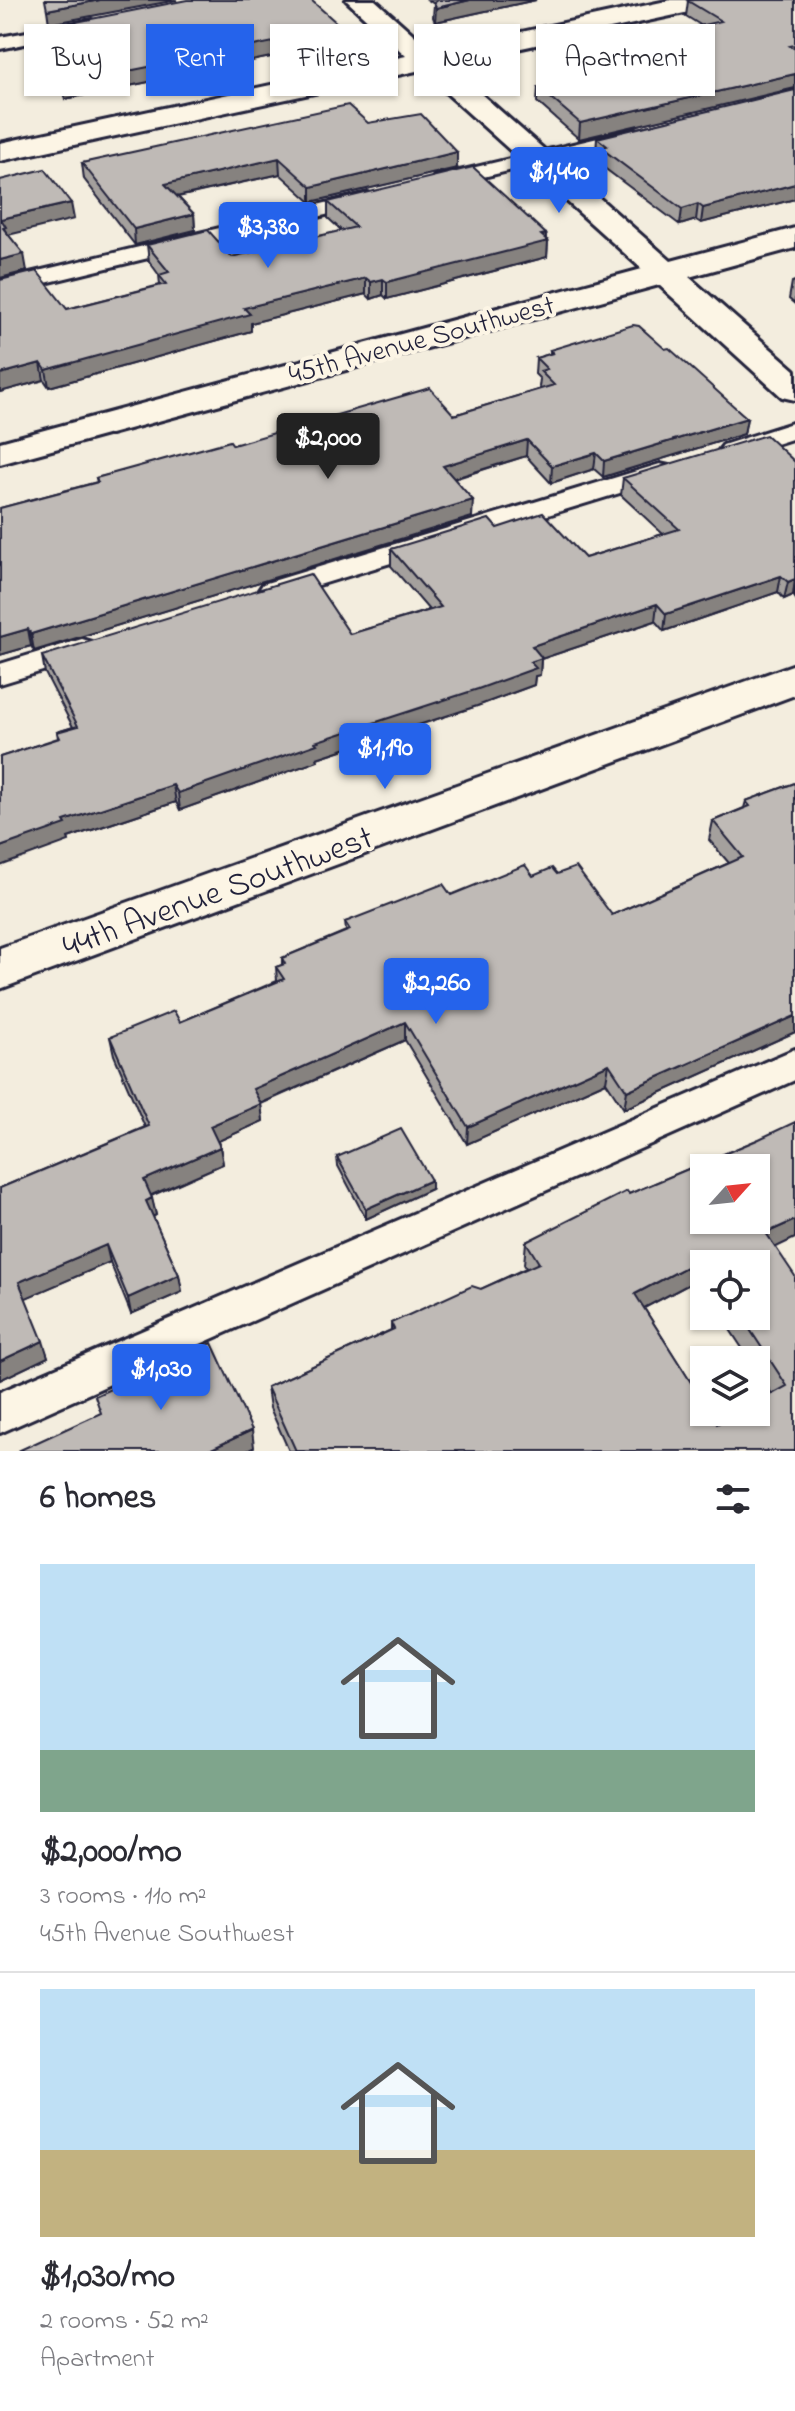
<!DOCTYPE html>
<html lang="en">
<head>
<meta charset="utf-8">
<style>
	:root { --surface:#fff; --page:#f2f2f3; --text:#2b2b33; --muted:#7c7c81; --line:#e1e1e2; --accent:#2563eb }
	body { margin:0; font-family:"Indie Flower",sans-serif; background:var(--page); color:var(--text); height:100vh; display:flex; flex-direction:column; font-size:30px; white-space:nowrap }
	* { box-sizing:border-box; margin:0 }
	p { font-size:26px; color:var(--muted) }
	.icon { flex:none; width:44px; height:44px; fill:none; stroke:currentColor; stroke-width:2; stroke-linecap:round; stroke-linejoin:round }
	.map { position:relative; height:1451px; overflow:hidden }
	.drawer { display:flex; flex-direction:column; background:var(--surface); flex:1 }
	.drawer>* { flex:none }
	.guide { position:absolute; left:24px; top:24px; width:748px; height:72px; display:flex; gap:16px }
	.needle { width:52px; rotate:63deg }
	.tools { position:absolute; left:690px; top:1154px; display:grid; gap:16px }
	.tools a { display:grid; place-items:center; width:80px; height:80px; border-radius:0px; background:var(--surface); box-shadow:0 2px 6px #0004; font-size:40px }
	.price { position:absolute; translate:-50% -68px; padding:0 18px; border-radius:8px; background:var(--accent); color:#fff; font-size:26px; line-height:52px; filter:drop-shadow(0 2px 4px #0008) }
	.price::after { content:''; position:absolute; left:50%; top:48px; width:24px; height:18px; margin-left:-12px; background:inherit; clip-path:polygon(0 0,100% 0,50% 100%) }
	.price.selected { background:#222; color:#fff }
	ul { padding:0; list-style:none }
	li { display:grid; align-content:center; gap:16px; height:424px; padding:0 40px }
	li+li { border-top:2px solid var(--line) }
	li span { display:grid; place-items:center; height:248px; border-radius:0px; color:#555 }
	li>.icon { margin-inline-start:auto }
	span .icon { width:144px; height:144px; fill:#fffc; stroke-width:1 }
	li b { font-size:34px }
	h2 { display:flex; justify-content:space-between; align-items:center; height:96px; padding:0 40px; font-size:34px }
	.pill { padding:0 28px; border-radius:0px; background:var(--surface); box-shadow:0 2px 6px #0004; font-size:28px; line-height:72px }
	.pill.selected { background:var(--accent); color:#fff }
	.map>svg:first-child { display:block }
	.lines { fill:none; stroke-linecap:round; stroke-linejoin:round }
	.lane-casing { stroke:#22223b; stroke-width:6 }
	.street-casing { stroke:#22223b; stroke-width:6 }
	.lane { fill:#fcf5e5; fill-rule:evenodd }
	.street { fill:#fcf5e5; fill-rule:evenodd }
	.wall { fill:#a4a09d; stroke:#22223b; stroke-width:2; fill-rule:evenodd }
	.shaded-wall { fill:#86827f; stroke:#22223b; stroke-width:2 }
	.building { fill:#bfbab6; stroke:#22223b; stroke-width:2; fill-rule:evenodd }
	.labels { text-anchor:middle; stroke-width:8; stroke-linejoin:round; paint-order:stroke }
	.far-street-label { font-size:28px; fill:#22223b; stroke:#fcf5e5 }
	.street-label { font-size:34px; fill:#22223b; stroke:#fcf5e5 }
</style>
</head>
<body>
<div class="map">
<svg width="795" height="1451" viewBox="0 0 795 1451">
	<rect width="100%" height="100%" fill="#f3edde"/>
	<filter id="ink" filterUnits="userSpaceOnUse"><feTurbulence type="fractalNoise" baseFrequency=".0125" numOctaves="2"/><feDisplacementMap in="SourceGraphic" scale="16" xChannelSelector="R" yChannelSelector="G"/><feConvolveMatrix kernelMatrix="1 2 1 2 8 2 1 2 1" color-interpolation-filters="sRGB"/></filter>
	<g filter="url(#ink)">
		<g class="lines">
			<defs>
				<path id="lane" d="M 92,20 L 101,25 L 98,29 L 0,49 L 0,37 Z
					M 636,129 L 643,131 L 646,135 L 643,139 L 441,187 L 431,181 L 434,177 Z
					M 368,193 L 379,199 L 375,203 L 0,294 L 0,280 Z
					M 795,422 L 795,438 L 732,458 L 723,455 L 719,450 L 723,445 Z
					M 660,464 L 669,466 L 673,472 L 669,478 L 283,596 L 273,599 L 263,596 L 259,590 L 263,584 Z
					M 82,639 L 92,642 L 96,649 L 92,656 L 0,684 L 0,664 Z
					M 795,1049 L 795,1080 L 0,1433 L 0,1392 Z"/>
				<path id="street" d="M 346,0 L 375,0 L 432,51 L 671,0 L 721,0 L 717,6 L 708,8 L 447,64 L 671,261 L 795,228 L 795,248 L 689,277 L 795,370 L 795,400 L 782,397 L 659,285 L 0,464 L 0,442 L 642,269 L 421,70 L 0,161 L 0,143 L 406,56 Z
					M 795,664 L 795,695 L 0,989 L 0,948 Z"/>
			</defs>
			<use href="#lane" class="lane-casing"/>
			<use href="#street" class="street-casing"/>
			<use href="#lane" class="lane"/>
			<use href="#street" class="street"/>
		</g>
		<path class="wall" d="M 428,0 L 536,0 L 435,22 L 433,17 L 434,4 Z
			M 795,0 L 795,88 L 579,139 L 537,102 L 538,87 L 584,77 L 575,69 L 576,54 L 702,26 L 686,16 L 688,1 Z
			M 51,27 L 338,39 L 330,41 L 330,45 L 65,99 Z
			M 795,90 L 795,199 L 701,223 L 696,220 L 680,225 L 599,164 L 600,157 L 596,153 L 597,138 Z
			M 368,123 L 457,168 L 311,202 L 280,174 L 178,197 L 194,214 L 195,230 L 135,245 L 84,179 L 82,163 Z
			M 328,202 L 546,234 L 546,239 L 548,241 L 547,257 L 387,299 L 383,295 L 371,299 L 366,294 L 251,323 L 251,331 L 49,387 L 44,380 L 0,392 L 0,280 L 67,309 L 160,285 L 159,275 L 149,261 L 147,245 L 232,257 L 342,231 L 328,218 Z
			M 795,281 L 795,304 L 789,299 L 792,282 Z
			M 665,349 L 747,418 L 744,434 L 603,477 L 594,469 L 551,483 L 526,456 L 454,479 L 472,517 L 34,651 L 31,646 L 0,655 L 0,508 L 97,482 L 96,478 L 233,445 L 454,415 L 541,389 L 539,387 L 540,379 L 535,374 L 536,358 L 550,354 L 550,350 Z
			M 795,462 L 795,598 L 793,595 L 784,599 L 778,592 L 664,631 L 655,621 L 541,659 L 540,675 L 535,676 L 534,685 L 477,706 L 317,758 L 318,761 L 180,810 L 176,802 L 68,838 L 69,841 L 0,757 L 58,738 L 57,732 L 73,727 L 45,673 L 42,656 L 350,634 L 429,610 L 391,566 L 391,549 L 497,528 L 585,558 L 663,534 L 621,495 L 623,478 Z
			M 795,783 L 795,1032 L 624,1109 L 606,1082 L 467,1144 L 405,1040 L 261,1104 L 263,1121 L 218,1141 L 220,1147 L 223,1164 L 151,1196 L 156,1215 L 153,1217 L 179,1275 L 182,1292 L 131,1314 L 110,1262 L 25,1298 L 48,1357 L 0,1380 L 0,1188 L 145,1127 L 114,1055 L 110,1037 L 180,1022 L 277,981 L 276,967 L 282,965 L 282,958 L 346,931 L 345,922 L 451,895 L 533,876 L 557,874 L 612,915 L 729,863 L 709,840 L 713,821 L 744,808 L 746,801 Z
			M 757,1140 L 776,1247 L 795,1451 L 289,1451 L 270,1408 L 267,1387 L 391,1330 L 391,1323 L 481,1289 L 526,1268 L 524,1264 L 526,1242 L 629,1194 ZM 704,1264 L 756,1264 L 756,1316 L 721,1316 L 750,1360 L 756,1360 L 756,1370 L 772,1394 L 717,1424 L 644,1308 L 697,1280 L 704,1290 Z
			M 337,1157 L 431,1189 L 366,1219 L 338,1166 Z"/>
		<path class="shaded-wall" d="M 100,0 L 177,0 L 49,24 L 47,10 Z
			M 470,0 L 536,0 L 435,22 L 436,8 Z
			M 338,24 L 338,39 L 330,41 L 330,45 L 65,99 L 63,84 Z
			M 795,74 L 795,88 L 579,139 L 580,123 Z
			M 457,152 L 457,168 L 311,202 L 311,187 Z
			M 279,158 L 280,174 L 167,199 L 165,184 Z
			M 795,184 L 795,199 L 701,223 L 703,208 Z
			M 71,203 L 74,219 L 8,235 L 9,243 L 1,219 Z
			M 698,204 L 696,220 L 680,225 L 682,209 Z
			M 194,214 L 195,230 L 135,245 L 134,229 Z
			M 546,234 L 545,242 L 548,241 L 547,257 L 387,299 L 387,282 Z
			M 24,254 L 27,271 L 0,278 L 0,260 Z
			M 366,278 L 366,294 L 251,323 L 251,331 L 49,387 L 46,370 L 244,308 Z
			M 383,279 L 383,295 L 371,299 L 371,282 Z
			M 41,363 L 44,380 L 0,392 L 0,374 Z
			M 747,418 L 744,434 L 603,477 L 604,461 Z
			M 527,440 L 526,456 L 442,482 L 443,466 Z
			M 596,453 L 594,469 L 551,483 L 552,466 Z
			M 473,500 L 472,517 L 34,651 L 31,634 Z
			M 781,576 L 778,592 L 664,631 L 666,614 Z
			M 795,579 L 793,595 L 784,599 L 788,582 Z
			M 657,604 L 655,621 L 541,659 L 540,675 L 535,676 L 534,685 L 477,706 L 317,758 L 318,761 L 180,810 L 178,793 L 315,742 L 532,646 Z
			M 28,629 L 31,646 L 0,655 L 0,637 Z
			M 173,785 L 176,802 L 68,838 L 69,841 L 0,866 L 0,847 L 64,821 Z
			M 795,1016 L 795,1032 L 624,1109 L 627,1091 Z
			M 405,1022 L 405,1040 L 255,1106 L 253,1089 Z
			M 609,1064 L 606,1082 L 467,1144 L 468,1127 Z
			M 261,1104 L 263,1121 L 212,1144 L 210,1126 Z
			M 220,1147 L 223,1164 L 147,1197 L 144,1180 Z
			M 431,1180 L 431,1189 L 366,1219 L 366,1209 Z
			M 152,1198 L 156,1215 L 150,1218 L 146,1201 Z
			M 795,1220 L 795,1238 L 760,1255 L 766,1233 Z
			M 106,1245 L 110,1262 L 24,1299 L 19,1282 Z
			M 703,1258 L 697,1280 L 631,1315 L 635,1294 Z
			M 179,1275 L 182,1292 L 131,1314 L 128,1298 Z
			M 43,1341 L 48,1357 L 0,1380 L 0,1361 Z
			M 252,1430 L 254,1447 L 247,1451 L 207,1451 Z"/>
		<path class="building" d="M 45,0 L 100,0 L 47,10 Z
			M 187,0 L 311,0 L 338,24 L 325,27 L 329,31 L 63,84 L 51,27 Z
			M 438,0 L 470,0 L 436,8 L 434,3 Z
			M 693,0 L 795,0 L 795,45 L 790,46 L 795,49 L 795,74 L 580,123 L 538,87 L 600,73 L 576,54 L 721,21 L 688,1 Z
			M 795,90 L 795,184 L 703,208 L 698,204 L 682,209 L 601,148 L 607,146 L 597,138 Z
			M 348,105 L 368,123 L 421,114 L 457,152 L 311,187 L 279,158 L 165,184 L 194,214 L 134,229 L 82,163 Z
			M 473,167 L 546,234 L 541,235 L 548,241 L 387,282 L 383,279 L 371,282 L 366,278 L 244,308 L 250,314 L 46,370 L 41,363 L 0,374 L 0,280 L 37,271 L 67,309 L 166,284 L 159,275 L 169,272 L 147,245 L 208,230 L 232,257 L 356,227 L 328,202 Z
			M 45,169 L 71,203 L 1,219 L 6,227 L 3,228 L 24,254 L 0,260 L 0,180 Z
			M 633,325 L 639,326 L 665,349 L 669,348 L 747,418 L 604,461 L 596,453 L 552,466 L 527,440 L 443,466 L 473,500 L 31,634 L 28,629 L 0,637 L 0,508 L 98,482 L 96,478 L 230,441 L 233,445 L 430,388 L 454,415 L 554,385 L 540,371 L 547,369 L 536,358 L 553,353 L 550,350 Z
			M 766,435 L 795,462 L 795,579 L 788,582 L 781,576 L 666,614 L 657,604 L 532,646 L 542,658 L 530,662 L 536,668 L 478,689 L 315,742 L 317,744 L 178,793 L 173,785 L 64,821 L 66,824 L 0,847 L 0,757 L 60,738 L 57,732 L 78,726 L 42,656 L 310,574 L 350,634 L 441,607 L 391,549 L 489,519 L 497,528 L 543,513 L 585,558 L 679,529 L 623,478 Z
			M 795,783 L 795,1016 L 627,1091 L 609,1064 L 468,1127 L 405,1022 L 253,1089 L 261,1104 L 210,1126 L 220,1147 L 144,1180 L 152,1198 L 146,1201 L 179,1275 L 128,1298 L 106,1245 L 19,1282 L 43,1341 L 0,1361 L 0,1188 L 149,1126 L 110,1037 L 174,1011 L 180,1022 L 284,979 L 276,967 L 285,964 L 282,958 L 350,930 L 345,922 L 443,884 L 451,895 L 525,865 L 533,876 L 552,868 L 557,874 L 576,867 L 612,915 L 743,857 L 713,821 L 750,806 L 746,801 Z
			M 795,1122 L 795,1220 L 766,1233 L 795,1276 L 795,1451 L 296,1451 L 267,1387 L 394,1329 L 391,1323 L 472,1286 L 481,1289 L 539,1263 L 526,1242 L 627,1191 L 629,1194 L 757,1140 ZM 704,1168 L 756,1168 L 756,1220 L 704,1220 ZM 703,1258 L 706,1264 L 756,1264 L 756,1316 L 741,1316 L 787,1386 L 756,1403 L 756,1412 L 739,1412 L 717,1424 L 710,1412 L 704,1412 L 704,1403 L 635,1294 Z
			M 401,1129 L 431,1180 L 366,1209 L 337,1157 Z
			M 212,1343 L 252,1430 L 207,1451 L 18,1451 L 101,1413 L 95,1396 Z"/>
	</g>
	<g class="labels">
		<g class="far-street-label">
			<text transform="translate(421 338) rotate(-15)" y="10">45th Avenue Southwest</text>
		</g>
		<g class="street-label">
			<text transform="translate(217 890) rotate(-20)" y="12">44th Avenue Southwest</text>
		</g>
	</g>
</svg>
<div class="tools">
<a><svg class="needle" viewBox="-14 -14 28 28"><path d="M0-13l5 13h-10z" fill="#e53935"/><path d="M0 13l5-13h-10z" fill="#7c7c81"/></svg></a>
<a><svg class="icon" aria-label="locate" viewBox="0 0 24 24"><circle cx="12" cy="12" r="6"/><path d="M12 2v4M12 18v4M2 12h4M18 12h4"/></svg></a>
<a><svg class="icon" aria-label="layers" viewBox="0 0 24 24"><path d="M12 4l9 5-9 5-9-5zM3 14l9 5 9-5"/></svg></a>
</div>
<b class="price" style="left:559px;top:215px">$1,440</b>
<b class="price" style="left:268px;top:270px">$3,380</b>
<b class="price selected" style="left:328px;top:481px">$2,000</b>
<b class="price" style="left:385px;top:791px">$1,190</b>
<b class="price" style="left:436px;top:1026px">$2,260</b>
<b class="price" style="left:161px;top:1412px">$1,030</b>
<div class="guide">
<a class="pill">Buy</a>
<a class="pill selected">Rent</a>
<a class="pill">Filters</a>
<a class="pill">New</a>
<a class="pill">Apartment</a>
</div>
</div>
<section class="drawer">
<h2>6 homes<svg class="icon" aria-label="filters" viewBox="0 0 24 24"><path d="M4 7h16M4 17h16"/><circle cx="9" cy="7" r="2"/><circle cx="15" cy="17" r="2"/></svg></h2>
<ul>
<li><span style="background:linear-gradient(#bfe0f5 75%,#7fa58c 0)"><svg class="icon" aria-label="home" viewBox="0 0 24 24"><path d="M3 11l9-7 9 7M6 9v11h12V9"/></svg></span><div><b>$2,000/mo</b><p>3 rooms · 110 m²</p><p>45th Avenue Southwest</p></div></li>
<li><span style="background:linear-gradient(#bfe0f5 65%,#c2b280 0)"><svg class="icon" aria-label="home" viewBox="0 0 24 24"><path d="M3 11l9-7 9 7M6 9v11h12V9"/></svg></span><div><b>$1,030/mo</b><p>2 rooms · 52 m²</p><p>Apartment</p></div></li>
</ul>
</section>
</body>
</html>
